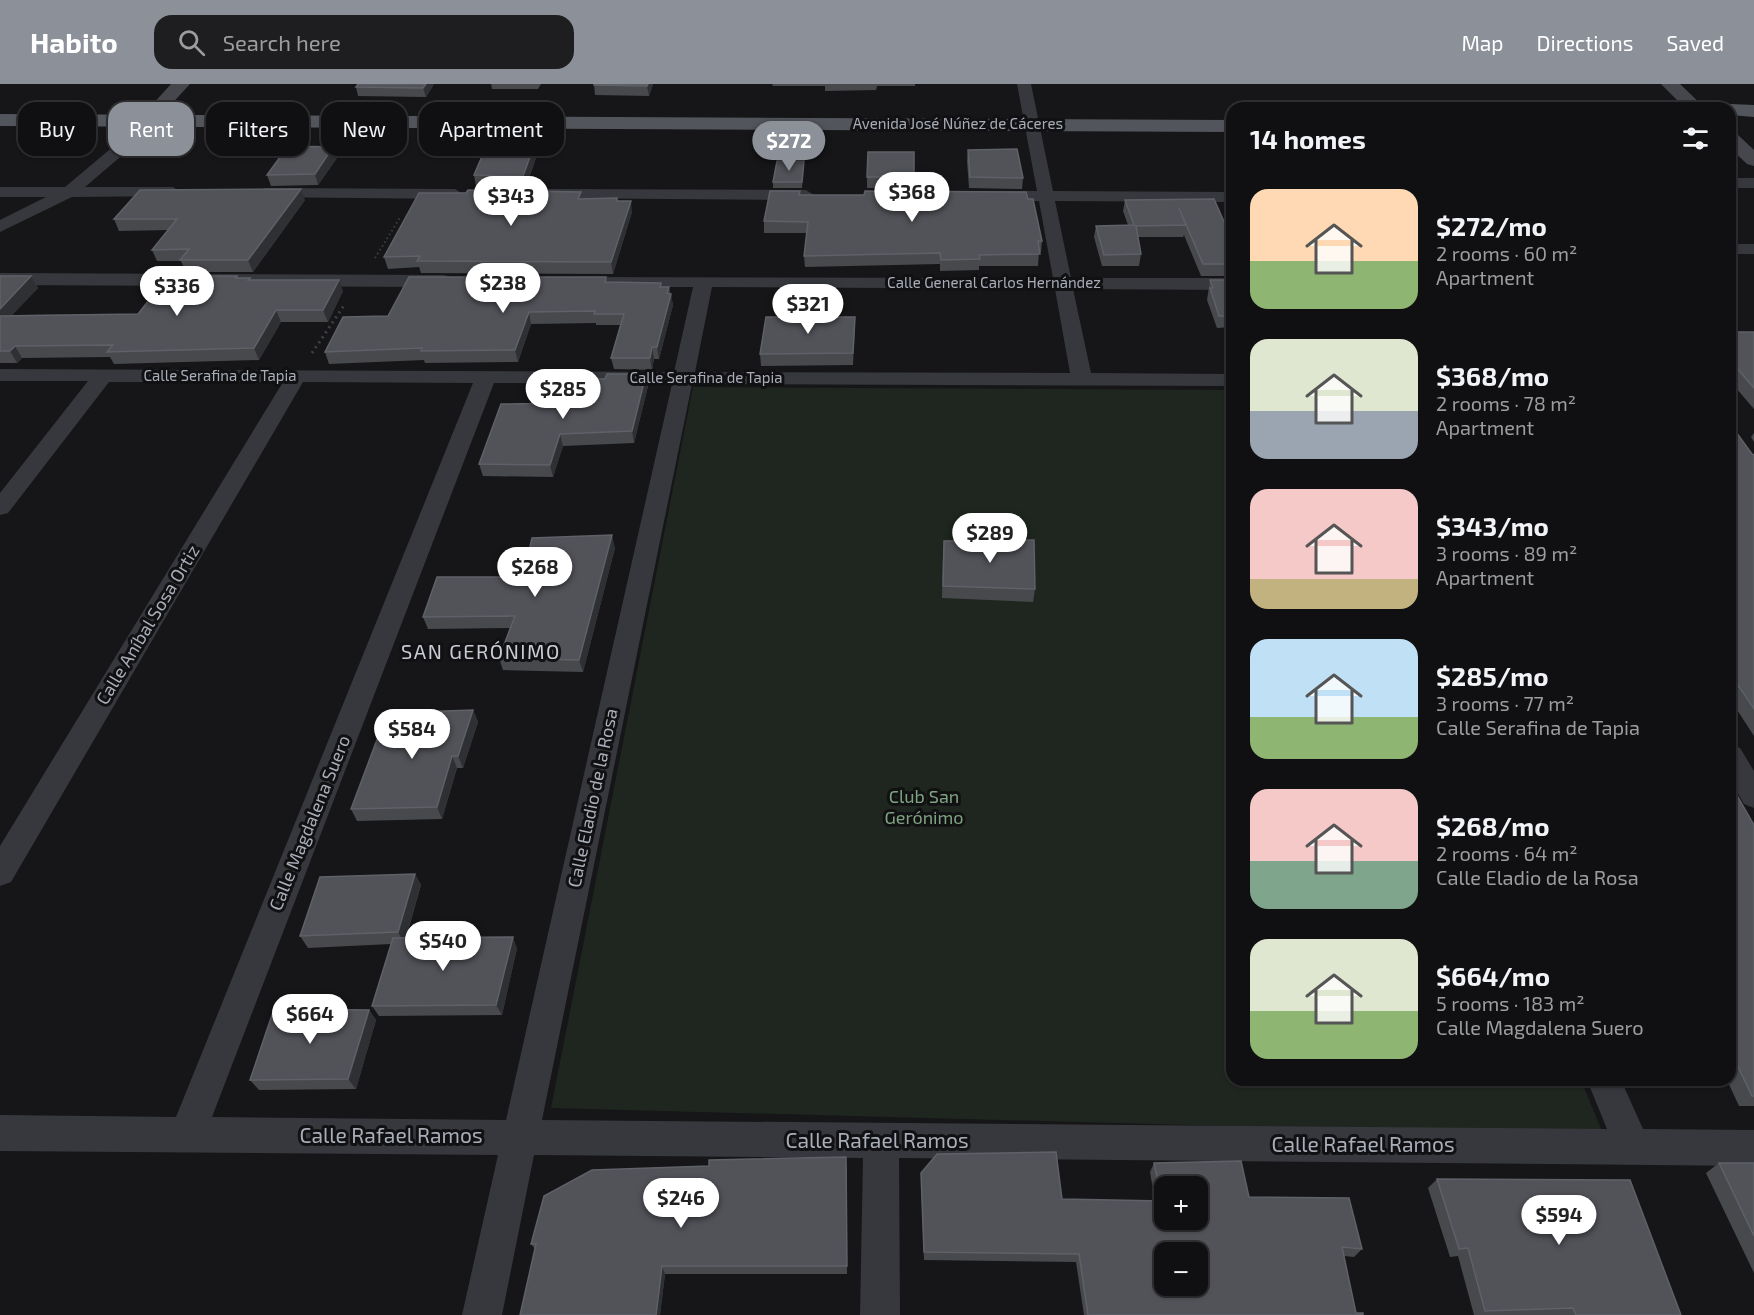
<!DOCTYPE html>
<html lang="en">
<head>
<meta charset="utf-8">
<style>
	:root { --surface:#101012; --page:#1e1e20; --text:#f1f3f6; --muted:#9c9d9f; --line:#303032; --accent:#8c9099 }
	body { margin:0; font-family:"Exo 2",sans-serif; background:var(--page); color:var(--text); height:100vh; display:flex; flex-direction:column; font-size:22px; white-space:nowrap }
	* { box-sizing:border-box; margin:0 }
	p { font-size:20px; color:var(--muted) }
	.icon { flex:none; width:33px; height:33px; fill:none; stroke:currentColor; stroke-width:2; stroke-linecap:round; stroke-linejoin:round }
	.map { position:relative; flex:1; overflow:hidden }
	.panel { position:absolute; left:1226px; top:18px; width:510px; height:984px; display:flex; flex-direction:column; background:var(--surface); border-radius:18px; box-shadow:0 2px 4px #0004,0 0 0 2px var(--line) }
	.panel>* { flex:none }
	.top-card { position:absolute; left:18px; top:18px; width:570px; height:54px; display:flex; gap:12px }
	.tools { position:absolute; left:1154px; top:1092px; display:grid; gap:12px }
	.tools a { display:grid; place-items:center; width:54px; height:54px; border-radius:12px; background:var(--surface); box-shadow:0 2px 4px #0004,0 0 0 2px var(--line); font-size:30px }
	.price { position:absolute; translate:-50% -51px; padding:0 14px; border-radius:21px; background:#fff; color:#222; font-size:20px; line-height:39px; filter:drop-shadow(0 2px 3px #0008) }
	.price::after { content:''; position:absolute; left:50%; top:36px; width:18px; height:14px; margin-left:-9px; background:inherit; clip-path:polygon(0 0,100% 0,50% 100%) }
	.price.current { background:var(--accent); color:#fff }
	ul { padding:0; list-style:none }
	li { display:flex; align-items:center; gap:18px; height:150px; padding:0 24px }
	li span { display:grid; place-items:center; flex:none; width:168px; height:120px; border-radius:18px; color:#555 }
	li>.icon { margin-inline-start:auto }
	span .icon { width:72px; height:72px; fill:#fffc; stroke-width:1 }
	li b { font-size:26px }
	h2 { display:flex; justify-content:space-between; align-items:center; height:72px; padding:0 24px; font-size:26px }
	.pill { padding:0 21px; border-radius:18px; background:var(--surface); box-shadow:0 2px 4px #0004,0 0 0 2px var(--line); font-size:21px; line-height:54px }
	.pill.current { background:var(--accent); color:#fff }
	header { display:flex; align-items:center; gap:36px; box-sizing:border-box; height:84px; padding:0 30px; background:var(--accent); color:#fff }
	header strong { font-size:28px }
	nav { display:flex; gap:33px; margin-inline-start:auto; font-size:21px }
	.search { width:420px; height:54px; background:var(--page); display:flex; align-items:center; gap:15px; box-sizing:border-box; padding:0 21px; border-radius:18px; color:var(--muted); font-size:22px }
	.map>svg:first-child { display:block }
	.green { fill:#1e261f }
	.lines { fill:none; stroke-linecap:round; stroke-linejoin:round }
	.path-far1 { stroke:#3d3f44; stroke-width:2; stroke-dasharray:1.5 3; stroke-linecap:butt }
	.path { stroke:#3d3f44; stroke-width:3; stroke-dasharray:2 4; stroke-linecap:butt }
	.street { fill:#37383d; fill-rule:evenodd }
	.secondary { fill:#45474d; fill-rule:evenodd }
	.primary { fill:#53555c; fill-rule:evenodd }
	.wall { fill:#47494d }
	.shaded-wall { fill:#2f3033 }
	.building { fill:#525359; stroke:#5f6168; stroke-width:1.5; fill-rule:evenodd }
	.labels { text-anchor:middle; stroke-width:6; stroke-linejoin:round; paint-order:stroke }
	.far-street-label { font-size:15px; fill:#a8adb8; stroke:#111113 }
	.street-label { font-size:18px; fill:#a8adb8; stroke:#111113 }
	.park-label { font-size:18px; fill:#7fa381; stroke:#111113 }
	.neighbourhood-label { font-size:20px; letter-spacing:1.5px; fill:#c9ccd4; stroke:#111113 }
	.near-street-label { font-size:21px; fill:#a8adb8; stroke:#111113 }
</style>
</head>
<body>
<header>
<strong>Habito</strong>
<div class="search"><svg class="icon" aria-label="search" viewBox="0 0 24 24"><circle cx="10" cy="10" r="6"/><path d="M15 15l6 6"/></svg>Search here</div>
<nav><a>Map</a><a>Directions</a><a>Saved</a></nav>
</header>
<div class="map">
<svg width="1754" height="1231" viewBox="0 0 1754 1231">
	<rect width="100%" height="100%" fill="#161618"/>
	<path class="green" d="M 693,303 L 1231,306 L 1232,996 L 1581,996 L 1604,1052 L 551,1024 Z"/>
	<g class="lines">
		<path class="path-far1" d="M 375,174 L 401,132"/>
		<path class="path" d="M 312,269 L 345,220"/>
		<path class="street" d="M 1017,0 L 1031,0 L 1053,107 L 1232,108 L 1232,118 L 1055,117 L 1071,194 L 1232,194 L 1232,206 L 1073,205 L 1091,289 L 1232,290 L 1232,302 L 692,300 L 542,1036 L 1607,1045 L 1587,996 L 1621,996 L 1643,1045 L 1754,1046 L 1754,1082 L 899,1074 L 900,1231 L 860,1231 L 863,1074 L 534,1071 L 502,1231 L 462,1231 L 498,1071 L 0,1067 L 0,1031 L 176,1033 L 473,299 L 303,298 L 11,798 L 0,802 L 0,762 L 283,298 L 109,298 L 8,429 L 0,431 L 0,409 L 88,297 L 0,297 L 0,285 L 674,288 L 693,203 L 570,203 L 563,201 L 561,197 L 563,193 L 1053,194 L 1039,117 L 991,117 L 983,112 L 991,107 L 1037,107 ZM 712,203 L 1055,205 L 1070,289 L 695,288 ZM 494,299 L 672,300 L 506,1036 L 212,1033 Z
			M 161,17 L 168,21 L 166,24 L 133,62 L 85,103 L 173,103 L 181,108 L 179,112 L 72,113 L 0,148 L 0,136 L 46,113 L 0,113 L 0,103 L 65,103 L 121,56 L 156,18 Z
			M 1730,94 L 1754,94 L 1754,104 L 1730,104 Z
			M 265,104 L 455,105 L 463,110 L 455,115 L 259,113 L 257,109 Z
			M 544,105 L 806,106 L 814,111 L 806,116 L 538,114 L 536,110 Z
			M 1730,160 L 1754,160 L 1754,170 L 1730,170 Z
			M 0,189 L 444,191 L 451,193 L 453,197 L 451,201 L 444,203 L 0,201 Z
			M 1730,661 L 1740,664 L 1754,687 L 1754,724 L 1744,720 L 1730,696 Z"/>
		<path class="secondary" d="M 171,0 L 190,0 L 167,25 L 155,25 L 152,21 Z
			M 1661,0 L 1680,0 L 1705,24 L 1685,24 Z
			M 1730,48 L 1737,50 L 1754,66 L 1754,82 L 1747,80 L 1730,64 Z"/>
		<path class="primary" d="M 1730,20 L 1754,21 L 1754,33 L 1730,31 L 1730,24 L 1722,24 Z
			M 0,30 L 1232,36 L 1232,48 L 0,42 Z"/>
	</g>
	<path class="wall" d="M 434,0 L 426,13 L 358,12 L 356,3 Z
		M 491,0 L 541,0 L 538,5 L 492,5 Z
		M 653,0 L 649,12 L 595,11 L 594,1 Z
		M 772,0 L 915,0 L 915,2 L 877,2 L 876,6 L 825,7 L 825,2 L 773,2 Z
		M 539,48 L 541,59 L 526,103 L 476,102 L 474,91 Z
		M 968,66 L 1023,94 L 1022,105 L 969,104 L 967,77 Z
		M 914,68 L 914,104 L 867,104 L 867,93 Z
		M 337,74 L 318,101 L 271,102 L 267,91 Z
		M 804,77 L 802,104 L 773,104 L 773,98 Z
		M 800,107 L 800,111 L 1028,115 L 1042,157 L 1041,168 L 1039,168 L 1038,182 L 979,182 L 979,186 L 940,187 L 940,180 L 805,183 L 804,172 L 807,149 L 764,149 L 764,137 Z
		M 582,115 L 617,117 L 632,128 L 613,190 L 421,189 L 419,183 L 388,185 L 384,173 Z
		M 305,116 L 253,188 L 186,188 L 181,177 L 157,177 L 152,166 L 168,146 L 119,147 L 114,135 Z
		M 1125,116 L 1232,156 L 1232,192 L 1201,192 L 1184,151 L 1183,153 L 1138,153 L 1141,170 L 1139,182 L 1102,182 L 1094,153 L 1096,142 L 1128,141 L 1123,127 Z
		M 0,192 L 31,192 L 38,204 L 12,231 L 138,230 L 237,192 L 238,194 L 251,196 L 343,207 L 328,238 L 281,238 L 259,276 L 114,280 L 110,273 L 22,274 L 17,279 L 0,279 Z
		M 606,193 L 607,198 L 661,199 L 662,203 L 669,203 L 673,221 L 659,275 L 654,275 L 652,286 L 614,285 L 611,274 L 620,241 L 596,241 L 596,239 L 531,240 L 518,278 L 425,279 L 424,276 L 329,280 L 325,268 L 388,232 Z
		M 1210,196 L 1232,196 L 1232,243 L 1217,244 L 1207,216 Z
		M 855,233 L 853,281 L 761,282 L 760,270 Z
		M 1730,248 L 1754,248 L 1754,325 L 1730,297 Z
		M 646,290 L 648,302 L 634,359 L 563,362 L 553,393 L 483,392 L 479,380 L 574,319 L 605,295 Z
		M 1730,342 L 1736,348 L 1752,370 L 1754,371 L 1754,652 L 1730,615 Z
		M 1754,349 L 1754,358 L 1751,353 Z
		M 615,464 L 583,588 L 503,586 L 499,574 L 510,544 L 428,545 L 423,533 L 523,493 Z
		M 943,469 L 1035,505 L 1033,518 L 942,514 Z
		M 473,626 L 478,638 L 463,684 L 457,684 L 442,735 L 357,737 L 351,725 Z
		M 1730,708 L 1754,741 L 1754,1022 L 1739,1022 L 1727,996 L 1730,996 Z
		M 415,790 L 421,801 L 406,854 L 517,864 L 502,931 L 379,932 L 372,922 L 391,860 L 308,864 L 300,852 Z
		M 369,926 L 376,936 L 356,1005 L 259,1006 L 250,996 Z
		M 1154,1079 L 1249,1113 L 1362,1165 L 1354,1173 L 1344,1172 L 1356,1229 L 1363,1231 L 1084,1231 L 1076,1178 L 924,1176 L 921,1098 L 921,1089 L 1062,1115 L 1155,1117 L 1150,1088 Z
		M 1719,1079 L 1754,1079 L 1754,1189 L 1706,1089 Z
		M 847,1082 L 847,1190 L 665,1190 L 660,1231 L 520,1231 L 535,1165 L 531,1160 Z
		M 1437,1095 L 1681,1231 L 1474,1231 L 1458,1172 L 1450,1173 L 1428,1104 Z"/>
	<path class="shaded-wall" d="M 426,0 L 434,0 L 426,13 L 423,4 Z
		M 648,0 L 653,0 L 649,12 L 647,2 Z
		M 539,48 L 541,59 L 526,103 L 523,92 Z
		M 333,63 L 337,74 L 318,101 L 315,90 Z
		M 301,105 L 305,116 L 253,188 L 248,176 Z
		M 631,117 L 632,128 L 613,190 L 611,178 Z
		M 31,192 L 38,204 L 0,243 L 0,225 Z
		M 339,196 L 343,207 L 328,238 L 323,226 Z
		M 669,203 L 670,213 L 671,210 L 673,221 L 659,275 L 657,263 Z
		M 276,226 L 281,238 L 259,276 L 254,264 Z
		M 529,228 L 531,240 L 518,278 L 515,266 Z
		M 855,233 L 855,245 L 853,281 L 853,269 Z
		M 15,262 L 22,274 L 17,279 L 10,267 Z
		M 652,263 L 654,275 L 652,286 L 650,274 Z
		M 646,290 L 648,302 L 634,359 L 632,347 Z
		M 560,350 L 563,362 L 553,393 L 550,381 Z
		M 612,451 L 615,464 L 583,588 L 579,576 Z
		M 473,626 L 478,638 L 463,684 L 458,672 Z
		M 452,672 L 457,684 L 442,735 L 437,723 Z
		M 415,790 L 421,801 L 404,859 L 398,848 Z
		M 513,853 L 517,864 L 502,931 L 496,921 Z
		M 369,926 L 376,936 L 356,1005 L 348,995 Z
		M 662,1182 L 665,1190 L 660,1231 L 656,1231 Z"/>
	<path class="building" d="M 358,0 L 426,0 L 423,4 L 356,3 Z
		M 594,0 L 648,0 L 647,2 L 594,1 Z
		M 539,48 L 523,92 L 474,91 L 492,49 Z
		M 288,62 L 333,63 L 315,90 L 267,91 Z
		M 1017,65 L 1023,94 L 970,93 L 968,66 Z
		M 868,68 L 914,68 L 914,93 L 867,93 Z
		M 777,77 L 804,77 L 802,98 L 773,98 Z
		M 301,105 L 248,176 L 180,176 L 189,165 L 152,166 L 177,135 L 114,135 L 140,106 Z
		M 468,106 L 581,108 L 578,115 L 617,114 L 617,117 L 631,117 L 611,178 L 417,177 L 420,172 L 384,173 L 419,109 L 466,109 Z
		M 770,107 L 800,107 L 799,111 L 864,111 L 865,107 L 1026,108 L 1028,115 L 1033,115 L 1042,157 L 1038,157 L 1040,170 L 979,171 L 980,175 L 941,176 L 940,169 L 804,172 L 808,138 L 764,137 Z
		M 1214,115 L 1232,156 L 1232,180 L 1203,180 L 1179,124 L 1186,141 L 1136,142 L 1141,170 L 1104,171 L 1096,142 L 1134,141 L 1125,116 Z
		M 0,192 L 31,192 L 0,225 Z
		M 168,192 L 237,192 L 235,194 L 250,194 L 248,196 L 339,196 L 323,226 L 276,226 L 254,264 L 107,268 L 113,261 L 15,262 L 10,267 L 0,267 L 0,232 L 138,230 Z
		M 409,193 L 606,193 L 605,198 L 661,199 L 660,203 L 669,203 L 667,209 L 671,210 L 657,263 L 652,263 L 650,274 L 611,274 L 624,230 L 594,230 L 595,227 L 529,228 L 515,266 L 421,267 L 422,264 L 325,268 L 343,233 L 388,232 Z
		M 1210,196 L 1232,196 L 1232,232 L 1219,232 L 1210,204 L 1213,204 Z
		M 766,233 L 855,233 L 853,269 L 760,270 Z
		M 1730,248 L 1754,248 L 1754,304 L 1730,276 Z
		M 607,290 L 646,290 L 632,347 L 560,350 L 550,381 L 479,380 L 501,320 L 574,319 L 581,295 L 605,295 Z
		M 1730,342 L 1735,342 L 1736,348 L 1752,370 L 1754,371 L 1754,625 L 1734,595 L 1730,595 L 1730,566 L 1734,566 L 1730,560 Z
		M 612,451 L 579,576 L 499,574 L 515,532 L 423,533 L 437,493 L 523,493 L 532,454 Z
		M 1034,456 L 1035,505 L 943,502 L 944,457 Z
		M 473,626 L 458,672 L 452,672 L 437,723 L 351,725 L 387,629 Z
		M 1730,708 L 1735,708 L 1754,741 L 1754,1012 L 1752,1012 L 1730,966 Z
		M 415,790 L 398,848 L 300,852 L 320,793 Z
		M 513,853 L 496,921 L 372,922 L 393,854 Z
		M 274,925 L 369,926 L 348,995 L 250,996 Z
		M 1056,1068 L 1062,1115 L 1162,1117 L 1154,1079 L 1241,1077 L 1249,1113 L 1349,1114 L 1362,1165 L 1342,1163 L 1356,1229 L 1363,1229 L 1363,1231 L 1088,1231 L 1079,1170 L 924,1168 L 921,1089 L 937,1070 ZM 1164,1102 L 1197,1102 L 1197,1136 L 1164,1136 ZM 1164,1168 L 1197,1168 L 1197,1202 L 1164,1202 Z
		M 846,1073 L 847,1182 L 662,1182 L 656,1231 L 520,1231 L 536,1160 L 531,1160 L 544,1112 L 592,1086 L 709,1082 L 709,1076 Z
		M 1719,1079 L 1754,1079 L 1754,1152 Z
		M 1437,1095 L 1630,1096 L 1681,1231 L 1576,1231 L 1573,1224 L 1485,1227 L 1468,1164 L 1459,1165 Z"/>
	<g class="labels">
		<g class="far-street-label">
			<text x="958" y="45">Avenida José Núñez de Cáceres</text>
			<text x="994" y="204">Calle General Carlos Hernández</text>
			<text x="220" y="297">Calle Serafina de Tapia</text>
			<text x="706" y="299">Calle Serafina de Tapia</text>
		</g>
		<g class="street-label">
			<text transform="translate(148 541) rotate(-59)" y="6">Calle Aníbal Sosa Ortiz</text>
			<text transform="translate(593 714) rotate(-78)" y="6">Calle Eladio de la Rosa</text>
			<text transform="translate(310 739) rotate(-68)" y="6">Calle Magdalena Suero</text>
		</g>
		<g class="park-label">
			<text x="924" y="719">Club San<tspan x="924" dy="21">Gerónimo</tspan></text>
		</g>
		<g class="neighbourhood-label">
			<text x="481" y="575">SAN GERÓNIMO</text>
		</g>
		<g class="near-street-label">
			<text x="391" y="1059">Calle Rafael Ramos</text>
			<text x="877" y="1064">Calle Rafael Ramos</text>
			<text x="1363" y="1068">Calle Rafael Ramos</text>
		</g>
	</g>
</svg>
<div class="tools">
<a>+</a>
<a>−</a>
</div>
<b class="price current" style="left:789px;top:88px">$272</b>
<b class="price" style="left:912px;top:139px">$368</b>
<b class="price" style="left:511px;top:143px">$343</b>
<b class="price" style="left:503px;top:230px">$238</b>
<b class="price" style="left:177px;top:233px">$336</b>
<b class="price" style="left:808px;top:251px">$321</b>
<b class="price" style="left:563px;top:336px">$285</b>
<b class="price" style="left:990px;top:480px">$289</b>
<b class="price" style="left:535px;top:514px">$268</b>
<b class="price" style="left:412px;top:676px">$584</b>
<b class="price" style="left:443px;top:888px">$540</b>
<b class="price" style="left:310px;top:961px">$664</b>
<b class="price" style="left:681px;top:1145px">$246</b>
<b class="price" style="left:1559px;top:1162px">$594</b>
<div class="top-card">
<a class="pill">Buy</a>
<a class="pill current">Rent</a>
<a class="pill">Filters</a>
<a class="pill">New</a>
<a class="pill">Apartment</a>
</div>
<section class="panel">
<h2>14 homes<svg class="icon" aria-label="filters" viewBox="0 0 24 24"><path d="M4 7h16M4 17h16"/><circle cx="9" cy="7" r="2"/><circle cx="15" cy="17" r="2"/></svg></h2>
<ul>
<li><span style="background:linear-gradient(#ffd9b3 60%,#8fb573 0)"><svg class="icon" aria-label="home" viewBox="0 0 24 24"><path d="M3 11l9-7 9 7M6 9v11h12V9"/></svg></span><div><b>$272/mo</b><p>2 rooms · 60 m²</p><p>Apartment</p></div></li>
<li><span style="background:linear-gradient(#dfe7d0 60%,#9aa5b1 0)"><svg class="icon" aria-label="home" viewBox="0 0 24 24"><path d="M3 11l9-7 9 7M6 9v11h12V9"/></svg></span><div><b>$368/mo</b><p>2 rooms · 78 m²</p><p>Apartment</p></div></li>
<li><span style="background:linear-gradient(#f6c9c9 75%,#c2b280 0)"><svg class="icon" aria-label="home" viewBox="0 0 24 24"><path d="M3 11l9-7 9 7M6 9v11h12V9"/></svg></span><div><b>$343/mo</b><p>3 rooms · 89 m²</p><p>Apartment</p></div></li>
<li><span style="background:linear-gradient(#bfe0f5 65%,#8fb573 0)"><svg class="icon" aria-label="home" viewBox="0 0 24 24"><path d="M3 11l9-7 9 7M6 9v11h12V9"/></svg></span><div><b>$285/mo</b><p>3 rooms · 77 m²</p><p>Calle Serafina de Tapia</p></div></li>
<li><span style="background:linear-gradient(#f6c9c9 60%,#7fa58c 0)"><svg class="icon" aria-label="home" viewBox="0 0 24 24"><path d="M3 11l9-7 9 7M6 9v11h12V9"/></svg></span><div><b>$268/mo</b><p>2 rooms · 64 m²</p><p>Calle Eladio de la Rosa</p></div></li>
<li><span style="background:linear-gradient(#dfe7d0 60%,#8fb573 0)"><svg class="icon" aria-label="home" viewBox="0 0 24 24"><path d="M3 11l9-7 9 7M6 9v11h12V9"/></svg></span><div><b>$664/mo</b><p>5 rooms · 183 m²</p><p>Calle Magdalena Suero</p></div></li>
</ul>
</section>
</div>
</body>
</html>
